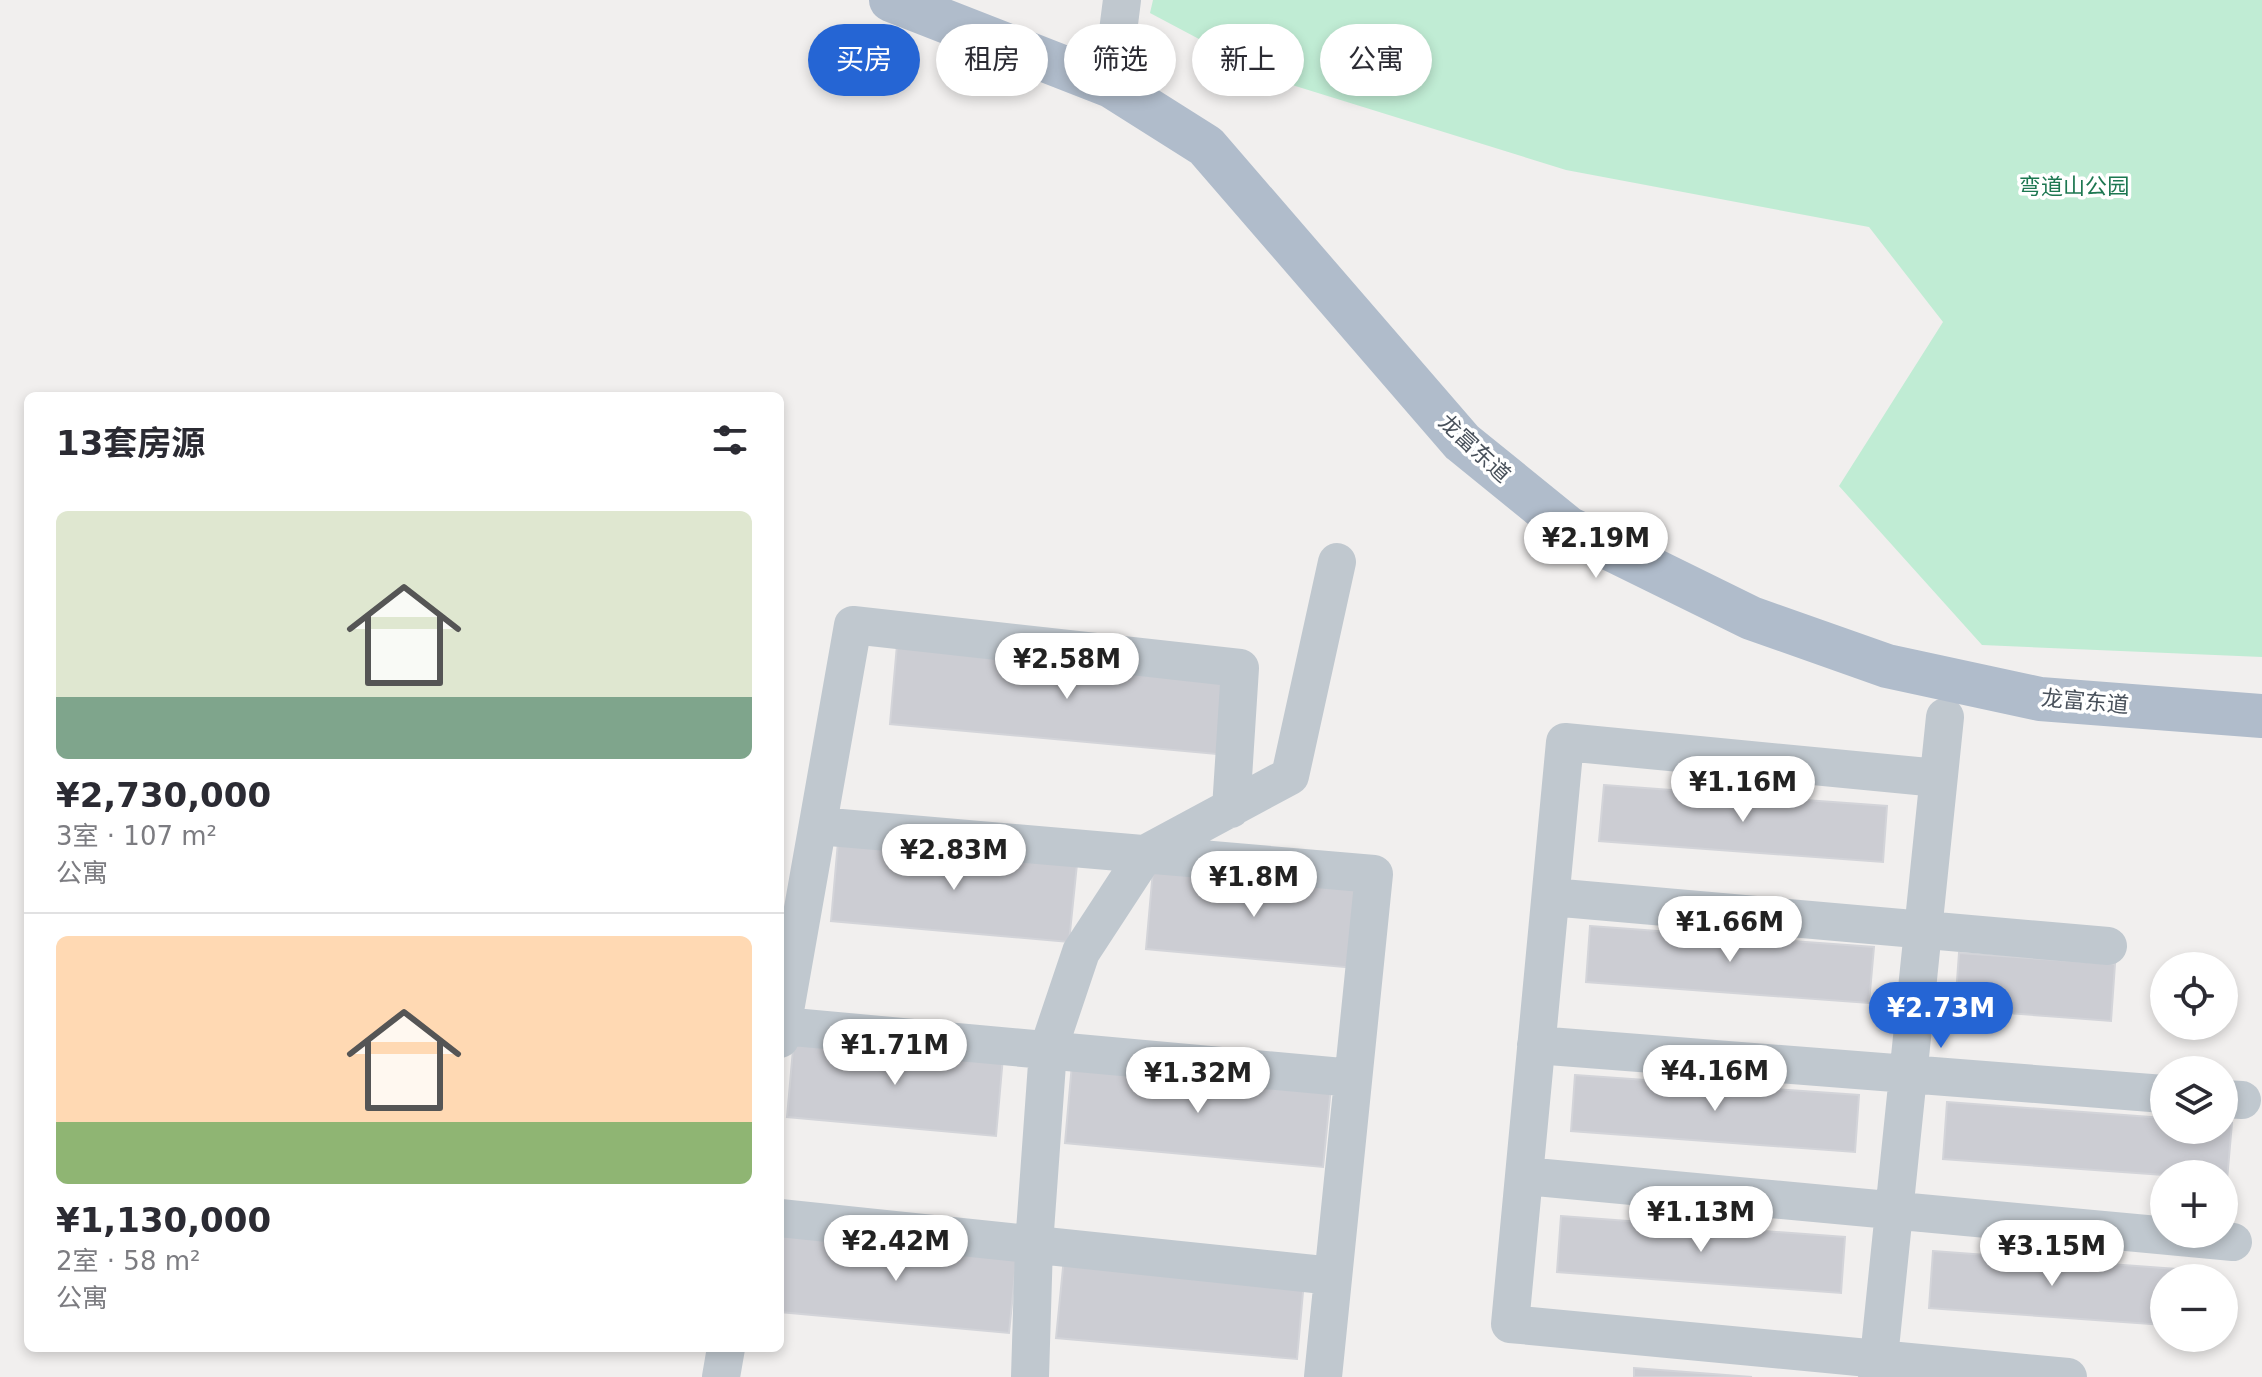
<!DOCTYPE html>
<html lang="zh">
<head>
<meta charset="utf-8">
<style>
	:root { --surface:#fff; --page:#f2f2f3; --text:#2b2b33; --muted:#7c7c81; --line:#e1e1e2; --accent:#2565d4 }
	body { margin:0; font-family:"DejaVu Sans","Noto Sans SC",sans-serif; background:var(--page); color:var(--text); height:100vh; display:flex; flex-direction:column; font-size:30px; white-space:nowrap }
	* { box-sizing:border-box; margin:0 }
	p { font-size:26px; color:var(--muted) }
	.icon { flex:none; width:44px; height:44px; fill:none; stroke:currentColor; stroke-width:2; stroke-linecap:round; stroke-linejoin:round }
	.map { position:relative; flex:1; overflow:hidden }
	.side { position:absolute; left:24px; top:392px; width:760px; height:960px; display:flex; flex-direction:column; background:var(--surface); border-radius:12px; box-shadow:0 4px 12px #0003 }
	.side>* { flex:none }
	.hud { position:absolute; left:808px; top:24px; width:760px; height:72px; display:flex; gap:16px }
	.controls { position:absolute; left:2150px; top:952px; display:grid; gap:16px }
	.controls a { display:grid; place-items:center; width:88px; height:88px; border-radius:50%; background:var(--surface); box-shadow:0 4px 12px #0003; font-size:40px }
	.price { position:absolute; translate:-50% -68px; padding:0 18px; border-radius:28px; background:#fff; color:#222; font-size:26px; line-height:52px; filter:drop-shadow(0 2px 4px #0008) }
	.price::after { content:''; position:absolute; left:50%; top:48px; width:24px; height:18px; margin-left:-12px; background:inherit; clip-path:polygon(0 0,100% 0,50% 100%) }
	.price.active { background:var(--accent); color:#fff }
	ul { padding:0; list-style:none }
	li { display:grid; align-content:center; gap:16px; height:424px; padding:0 32px }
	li+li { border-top:2px solid var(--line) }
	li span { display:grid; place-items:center; height:248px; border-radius:12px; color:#555 }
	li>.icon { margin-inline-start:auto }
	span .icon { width:144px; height:144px; fill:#fffc; stroke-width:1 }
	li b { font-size:34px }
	h2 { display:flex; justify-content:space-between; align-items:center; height:96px; padding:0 32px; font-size:34px }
	.tag { padding:0 28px; border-radius:36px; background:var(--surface); box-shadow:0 4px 12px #0003; font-size:28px; line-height:72px }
	.tag.active { background:var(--accent); color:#fff }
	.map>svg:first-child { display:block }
	.green { fill:#c0ecd4 }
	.building { fill:#cccdd3; stroke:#d3d4d9; stroke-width:2 }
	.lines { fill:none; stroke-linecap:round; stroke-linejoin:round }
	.minor { stroke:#c0c8cf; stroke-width:38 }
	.major { stroke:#b0bccb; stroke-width:44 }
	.labels { text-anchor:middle; stroke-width:7; stroke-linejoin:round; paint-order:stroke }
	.park-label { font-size:22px; fill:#1d7751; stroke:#fff }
	.street-label { font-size:22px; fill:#48505a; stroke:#fff }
</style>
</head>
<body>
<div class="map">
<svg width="2262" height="1377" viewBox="0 0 2262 1377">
	<rect width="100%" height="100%" fill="#f1efee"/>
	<path class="green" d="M 1153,0 L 2262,0 L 2262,657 L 1982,645 L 1839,486 L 1943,322 L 1869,227 L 1566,170 L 1276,80 L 1150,13 Z"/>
	<path class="building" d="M 897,645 L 1245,678 L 1238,756 L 890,724 Z
		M 1604,785 L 1887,806 L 1883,862 L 1599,841 Z
		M 838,842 L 1077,864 L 1069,942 L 831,921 Z
		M 1153,870 L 1363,889 L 1355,968 L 1146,949 Z
		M 1590,926 L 1874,947 L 1869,1003 L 1586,982 Z
		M 1959,953 L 2115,964 L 2111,1021 L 1955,1009 Z
		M 794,1038 L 1003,1057 L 996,1136 L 787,1117 Z
		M 1072,1064 L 1331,1087 L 1323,1167 L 1065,1143 Z
		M 1575,1075 L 1859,1095 L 1855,1152 L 1571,1131 Z
		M 1947,1102 L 2164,1118 L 2164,1130 L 2224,1130 L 2224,1123 L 2232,1123 L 2227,1180 L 2224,1180 L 2224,1174 L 2164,1175 L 1943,1159 Z
		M 1561,1216 L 1845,1237 L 1841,1293 L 1557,1272 Z
		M 780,1232 L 1017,1254 L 1009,1333 L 780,1312 Z
		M 1933,1251 L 2217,1272 L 2217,1278 L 2164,1278 L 2164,1325 L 1929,1308 Z
		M 1064,1258 L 1304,1281 L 1297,1359 L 1056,1338 Z
		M 1634,1368 L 1752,1377 L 1634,1377 Z"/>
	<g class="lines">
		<path class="minor" d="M 1111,86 L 1122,0
			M 1938,778 L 1565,742 L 1510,1324 L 2068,1377
			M 818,826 L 1374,874 L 1323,1377
			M 1551,897 L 2108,946
			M 782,1026 L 1353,1078
			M 780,1039 L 853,625 L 1240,668 L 1231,809
			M 1536,1045 L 2164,1094
			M 2224,1099 L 2242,1100
			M 1524,1176 L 2233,1242
			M 780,1218 L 1333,1276
			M 721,1377 L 726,1348
			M 1030,1377 L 1034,1245 L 1048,1050 L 1081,952 L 1145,854 L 1290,776 L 1337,562
			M 1877,1377 L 1945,717"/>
		<path class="major" d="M 891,0 L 1111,86 L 1206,146 L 1462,442 L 1568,528 L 1751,618 L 1887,666 L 2040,699 L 2262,716"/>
	</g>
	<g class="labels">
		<g class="park-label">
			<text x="2074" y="194">弯道山公园</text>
		</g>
		<g class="street-label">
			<text transform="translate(1475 448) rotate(43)" y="8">龙富东道</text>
			<text transform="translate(2085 701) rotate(5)" y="8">龙富东道</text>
		</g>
	</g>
</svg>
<div class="controls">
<a><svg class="icon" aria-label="locate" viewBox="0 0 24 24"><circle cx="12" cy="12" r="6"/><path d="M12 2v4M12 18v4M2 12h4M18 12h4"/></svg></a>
<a><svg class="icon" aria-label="layers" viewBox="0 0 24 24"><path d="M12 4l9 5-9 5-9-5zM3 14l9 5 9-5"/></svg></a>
<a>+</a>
<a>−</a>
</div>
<b class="price" style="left:1596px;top:580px">¥2.19M</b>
<b class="price" style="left:1067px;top:701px">¥2.58M</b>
<b class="price" style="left:1743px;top:824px">¥1.16M</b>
<b class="price" style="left:954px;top:892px">¥2.83M</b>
<b class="price" style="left:1254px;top:919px">¥1.8M</b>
<b class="price" style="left:1730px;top:964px">¥1.66M</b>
<b class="price active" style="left:1941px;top:1050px">¥2.73M</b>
<b class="price" style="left:895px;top:1087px">¥1.71M</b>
<b class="price" style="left:1715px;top:1113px">¥4.16M</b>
<b class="price" style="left:1198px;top:1115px">¥1.32M</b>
<b class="price" style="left:1701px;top:1254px">¥1.13M</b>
<b class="price" style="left:896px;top:1283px">¥2.42M</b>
<b class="price" style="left:2052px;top:1288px">¥3.15M</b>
<div class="hud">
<a class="tag active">买房</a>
<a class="tag">租房</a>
<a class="tag">筛选</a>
<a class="tag">新上</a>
<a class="tag">公寓</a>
</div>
<section class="side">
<h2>13套房源<svg class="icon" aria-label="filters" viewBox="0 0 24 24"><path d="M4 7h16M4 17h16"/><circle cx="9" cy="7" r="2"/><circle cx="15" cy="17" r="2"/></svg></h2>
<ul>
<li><span style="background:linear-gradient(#dfe7d0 75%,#7fa58c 0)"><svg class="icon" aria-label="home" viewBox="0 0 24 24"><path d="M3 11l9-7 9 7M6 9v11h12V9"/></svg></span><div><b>¥2,730,000</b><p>3室 · 107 m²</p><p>公寓</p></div></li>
<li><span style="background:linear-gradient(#ffd9b3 75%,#8fb573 0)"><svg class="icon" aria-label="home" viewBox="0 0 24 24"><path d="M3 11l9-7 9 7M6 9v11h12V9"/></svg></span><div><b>¥1,130,000</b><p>2室 · 58 m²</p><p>公寓</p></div></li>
</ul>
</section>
</div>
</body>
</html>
